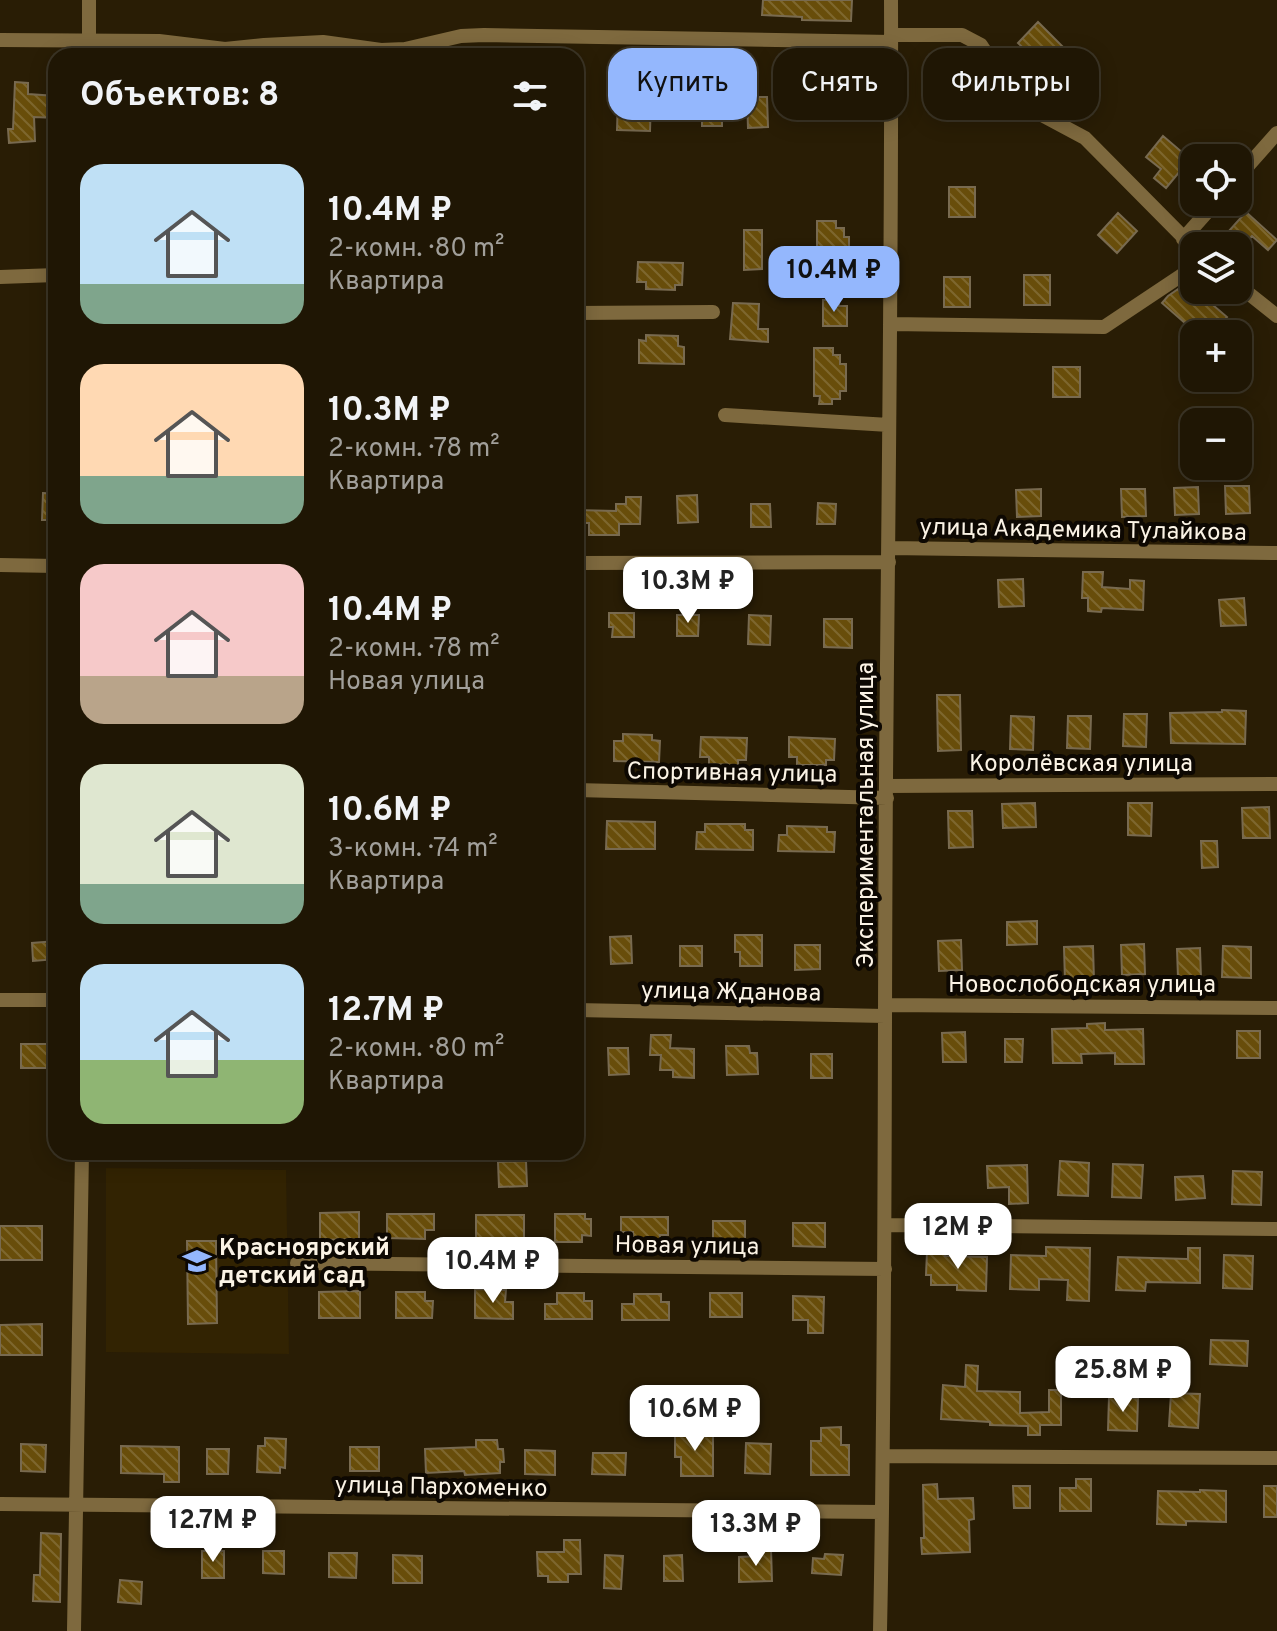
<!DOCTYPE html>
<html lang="ru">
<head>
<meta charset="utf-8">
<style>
	:root { --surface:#1f1604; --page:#2c2313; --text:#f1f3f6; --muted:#a19f9a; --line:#3c3526; --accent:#94b7fd }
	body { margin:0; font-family:Overpass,sans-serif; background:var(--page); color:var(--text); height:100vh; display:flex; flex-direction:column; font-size:30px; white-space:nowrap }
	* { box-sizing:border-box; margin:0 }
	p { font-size:26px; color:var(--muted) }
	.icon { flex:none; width:44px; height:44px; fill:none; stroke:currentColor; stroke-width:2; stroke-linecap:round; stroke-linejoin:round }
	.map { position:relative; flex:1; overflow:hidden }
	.sheet { position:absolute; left:48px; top:48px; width:536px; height:1112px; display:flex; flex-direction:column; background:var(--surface); border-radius:24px; box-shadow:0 4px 20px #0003,0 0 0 2px var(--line) }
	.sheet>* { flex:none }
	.guide { position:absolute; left:608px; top:48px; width:548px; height:72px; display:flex; gap:16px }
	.controls { position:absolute; left:1180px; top:144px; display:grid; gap:16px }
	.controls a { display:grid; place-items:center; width:72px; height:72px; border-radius:16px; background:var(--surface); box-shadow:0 4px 20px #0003,0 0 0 2px var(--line); font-size:40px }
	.price { position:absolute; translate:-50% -68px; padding:0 18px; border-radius:16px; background:#fff; color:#222; font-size:26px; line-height:52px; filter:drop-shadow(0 2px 4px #0008) }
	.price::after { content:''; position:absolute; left:50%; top:48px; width:24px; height:18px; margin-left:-12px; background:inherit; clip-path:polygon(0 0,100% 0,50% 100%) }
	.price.current { background:var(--accent); color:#111 }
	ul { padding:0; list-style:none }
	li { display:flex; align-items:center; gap:24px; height:200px; padding:0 32px }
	li span { display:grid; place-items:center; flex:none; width:224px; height:160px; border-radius:24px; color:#555 }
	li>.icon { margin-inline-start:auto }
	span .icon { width:96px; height:96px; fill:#fffc; stroke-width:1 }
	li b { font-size:34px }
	h2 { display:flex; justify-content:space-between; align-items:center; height:96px; padding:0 32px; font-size:34px }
	.pill { padding:0 28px; border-radius:24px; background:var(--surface); box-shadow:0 4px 20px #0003,0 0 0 2px var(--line); font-size:28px; line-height:72px }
	.pill.current { background:var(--accent); color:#111 }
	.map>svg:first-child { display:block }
	.built { fill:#322302 }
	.building { fill:url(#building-back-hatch); stroke:#786a50; stroke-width:2 }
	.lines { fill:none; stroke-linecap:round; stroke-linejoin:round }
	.street { stroke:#7e693e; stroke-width:14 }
	.labels { text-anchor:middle; stroke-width:8; stroke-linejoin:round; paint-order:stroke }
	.street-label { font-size:24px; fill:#fbf3e5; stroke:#0d0802 }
	.poi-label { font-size:24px; font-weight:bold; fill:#fbf3e5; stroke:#0d0802; text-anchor:start }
</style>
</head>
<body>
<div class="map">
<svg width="1277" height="1631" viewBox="0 0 1277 1631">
	<defs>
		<pattern id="building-back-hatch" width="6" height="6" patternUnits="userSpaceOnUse" patternTransform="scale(2)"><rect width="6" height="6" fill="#684d0a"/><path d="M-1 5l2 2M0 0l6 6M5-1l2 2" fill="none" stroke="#7e672e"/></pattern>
	</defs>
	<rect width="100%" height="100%" fill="#291d05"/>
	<path class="built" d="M 106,1168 L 286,1170 L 289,1354 L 106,1352 Z"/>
	<path class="building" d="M 763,0 L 852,0 L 851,21 L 802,20 L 802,17 L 762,15 Z
		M 1038,22 L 1075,59 L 1068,66 L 1092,88 L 1075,107 L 1060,93 L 1065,88 L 1018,43 Z
		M 15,82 L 28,83 L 28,94 L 56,96 L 56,118 L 34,117 L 35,141 L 9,143 L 8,129 L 13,129 Z
		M 722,97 L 722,126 L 702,126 L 702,98 Z
		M 747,97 L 767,97 L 768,127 L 748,128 Z
		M 811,97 L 846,97 L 846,118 L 812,119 Z
		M 618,98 L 651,99 L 650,131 L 617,130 Z
		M 1163,136 L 1190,159 L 1166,188 L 1154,178 L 1161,169 L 1146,157 Z
		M 949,187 L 975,187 L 975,217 L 949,217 Z
		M 1246,212 L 1277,240 L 1268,250 L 1252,236 L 1244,245 L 1229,231 Z
		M 1118,213 L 1137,231 L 1117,253 L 1098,235 Z
		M 817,221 L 836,221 L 836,228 L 844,228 L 844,237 L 849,237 L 849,264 L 843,264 L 843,272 L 836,272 L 836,277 L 823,277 L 823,269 L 817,269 Z
		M 744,230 L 762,230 L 762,269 L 744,270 Z
		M 638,262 L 683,263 L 682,285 L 675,285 L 675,290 L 646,289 L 646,282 L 637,282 Z
		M 1024,275 L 1050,275 L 1050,305 L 1024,305 Z
		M 944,277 L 970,277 L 970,307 L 944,307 Z
		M 1187,283 L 1227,317 L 1213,332 L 1201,321 L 1193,330 L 1162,303 L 1168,296 Z
		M 823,300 L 839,300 L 839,306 L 847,306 L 847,326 L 823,326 Z
		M 733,303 L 759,304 L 758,329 L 768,329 L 768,342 L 730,339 Z
		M 646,335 L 678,336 L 678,346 L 684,347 L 684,364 L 639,363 L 639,340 L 646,341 Z
		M 814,348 L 833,348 L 833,355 L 840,355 L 840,364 L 846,364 L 846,391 L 840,391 L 840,399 L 832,399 L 832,404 L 819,404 L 820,396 L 814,396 Z
		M 1053,367 L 1080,367 L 1080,397 L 1053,397 Z
		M 1225,486 L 1249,486 L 1250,513 L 1226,514 Z
		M 1198,487 L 1199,514 L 1175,515 L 1174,488 Z
		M 1041,489 L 1041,516 L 1017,517 L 1016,490 Z
		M 1121,489 L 1145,489 L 1146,516 L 1122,517 Z
		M 43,493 L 56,494 L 56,520 L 42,520 Z
		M 697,495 L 698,522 L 678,523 L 677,496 Z
		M 626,497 L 641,497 L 640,524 L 619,524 L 619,535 L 589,535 L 589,523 L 576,523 L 576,510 L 616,511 L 616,504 L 626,504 Z
		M 818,503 L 836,504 L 835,524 L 817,524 Z
		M 751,504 L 770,504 L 771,527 L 751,527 Z
		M 1083,572 L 1103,572 L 1102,587 L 1130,589 L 1130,580 L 1144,581 L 1143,610 L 1102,608 L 1101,612 L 1088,611 L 1088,598 L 1082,598 Z
		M 1023,579 L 1024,606 L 999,607 L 998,580 Z
		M 1244,598 L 1246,625 L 1221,626 L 1219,600 Z
		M 609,613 L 634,613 L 634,637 L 612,637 L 613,627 L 609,627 Z
		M 677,615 L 699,615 L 698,636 L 677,636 Z
		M 749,615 L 771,616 L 770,645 L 748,644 Z
		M 824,619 L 852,619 L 852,648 L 824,647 Z
		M 937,695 L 960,695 L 961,750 L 938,751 Z
		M 1222,710 L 1246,711 L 1245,744 L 1171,743 L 1170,713 L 1222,712 Z
		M 1124,714 L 1147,714 L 1146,747 L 1123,746 Z
		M 1011,716 L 1034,717 L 1033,750 L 1010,749 Z
		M 1068,716 L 1091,716 L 1090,749 L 1067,748 Z
		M 623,734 L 652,735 L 652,740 L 660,741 L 659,762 L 614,761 L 614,741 L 623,741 Z
		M 701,737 L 747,738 L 746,760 L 738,760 L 738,765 L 709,764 L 709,757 L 700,757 Z
		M 789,737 L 835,739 L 834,760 L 826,760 L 826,765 L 797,765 L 797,757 L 789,757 Z
		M 1035,803 L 1036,827 L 1003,828 L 1002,804 Z
		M 1128,803 L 1152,803 L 1151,836 L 1128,835 Z
		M 1269,807 L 1270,838 L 1243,838 L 1242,808 Z
		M 948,811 L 972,811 L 973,847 L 949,848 Z
		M 607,821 L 655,822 L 655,849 L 606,849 Z
		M 705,824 L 745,824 L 745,830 L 753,830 L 753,850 L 696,849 L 697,832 L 705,832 Z
		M 787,826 L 827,827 L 827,832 L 835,832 L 834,852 L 778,851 L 779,835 L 787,835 Z
		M 1201,841 L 1217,841 L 1218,867 L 1202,868 Z
		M 1037,921 L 1037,944 L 1007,945 L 1007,922 Z
		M 735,935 L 762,935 L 762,966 L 740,966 L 740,952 L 735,952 Z
		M 631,936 L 632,963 L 611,964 L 610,937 Z
		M 961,940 L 962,970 L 939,971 L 938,941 Z
		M 56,941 L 56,959 L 33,961 L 32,943 Z
		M 1144,944 L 1145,974 L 1122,975 L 1121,945 Z
		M 795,945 L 820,945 L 820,969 L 795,970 Z
		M 680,946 L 702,946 L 702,966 L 680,966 Z
		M 1093,946 L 1094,981 L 1065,981 L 1064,947 Z
		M 1223,946 L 1251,947 L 1251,978 L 1222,977 Z
		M 1200,948 L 1201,978 L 1178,978 L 1177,949 Z
		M 1105,1023 L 1105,1030 L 1143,1029 L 1144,1064 L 1115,1064 L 1115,1053 L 1081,1054 L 1082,1063 L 1053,1063 L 1052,1029 L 1087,1028 L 1087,1024 Z
		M 1237,1031 L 1260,1031 L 1260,1058 L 1237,1058 Z
		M 965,1032 L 966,1062 L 943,1062 L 942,1033 Z
		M 651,1035 L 671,1035 L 670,1048 L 694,1049 L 694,1078 L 673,1077 L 673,1070 L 660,1070 L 661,1055 L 650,1055 Z
		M 1005,1039 L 1023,1039 L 1022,1062 L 1005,1062 Z
		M 21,1044 L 50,1044 L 50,1068 L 21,1068 Z
		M 726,1046 L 749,1046 L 750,1053 L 757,1053 L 758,1074 L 727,1075 Z
		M 608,1048 L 628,1048 L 629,1074 L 609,1075 Z
		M 811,1054 L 832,1054 L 832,1078 L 811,1078 Z
		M 526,1161 L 527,1186 L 499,1187 L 498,1162 Z
		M 1060,1161 L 1089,1163 L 1088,1196 L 1058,1195 Z
		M 1113,1164 L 1143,1165 L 1141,1198 L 1112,1197 Z
		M 1027,1165 L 1028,1203 L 1009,1204 L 1009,1187 L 988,1188 L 987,1166 Z
		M 1233,1171 L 1262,1172 L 1261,1205 L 1232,1204 Z
		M 1203,1176 L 1205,1198 L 1176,1200 L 1175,1177 Z
		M 359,1212 L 359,1239 L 320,1240 L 320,1213 Z
		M 387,1214 L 434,1214 L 434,1230 L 425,1230 L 425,1239 L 387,1238 Z
		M 555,1214 L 585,1214 L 585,1219 L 591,1219 L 591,1236 L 582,1235 L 582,1242 L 555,1242 Z
		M 476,1215 L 524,1215 L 524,1240 L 476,1240 Z
		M 621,1217 L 668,1217 L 668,1235 L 660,1235 L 660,1243 L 633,1243 L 633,1232 L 621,1232 Z
		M 713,1221 L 745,1221 L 745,1245 L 713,1244 Z
		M 793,1223 L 825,1223 L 825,1247 L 793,1246 Z
		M 0,1226 L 42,1226 L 42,1260 L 0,1260 Z
		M 187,1241 L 216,1241 L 217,1323 L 188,1324 Z
		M 1046,1247 L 1090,1248 L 1089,1301 L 1067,1300 L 1068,1280 L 1039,1279 L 1039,1290 L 1010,1289 L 1011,1255 L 1046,1256 Z
		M 1188,1248 L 1200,1248 L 1200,1283 L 1146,1282 L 1145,1291 L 1116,1290 L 1118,1257 L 1188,1259 Z
		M 927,1252 L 945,1253 L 945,1256 L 987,1257 L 986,1291 L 957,1290 L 957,1285 L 931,1285 L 931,1275 L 926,1275 Z
		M 1224,1255 L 1253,1256 L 1252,1289 L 1223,1288 Z
		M 475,1289 L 506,1290 L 505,1302 L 513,1302 L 513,1319 L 475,1318 Z
		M 360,1291 L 360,1318 L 319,1318 L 319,1292 Z
		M 396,1292 L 425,1292 L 425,1301 L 433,1301 L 432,1318 L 396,1318 Z
		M 557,1293 L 584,1293 L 584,1301 L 592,1301 L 592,1319 L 545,1319 L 545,1304 L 557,1304 Z
		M 710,1293 L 742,1293 L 742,1317 L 710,1317 Z
		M 634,1294 L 661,1294 L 661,1302 L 669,1302 L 669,1320 L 622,1320 L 622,1304 L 634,1304 Z
		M 793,1296 L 824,1297 L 823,1333 L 808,1333 L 808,1320 L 793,1320 Z
		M 42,1324 L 42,1355 L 0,1355 L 0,1325 Z
		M 1211,1340 L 1248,1341 L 1247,1366 L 1210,1364 Z
		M 966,1365 L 978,1366 L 977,1391 L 1020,1392 L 1020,1413 L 1049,1412 L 1049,1390 L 1061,1390 L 1061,1425 L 1040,1425 L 1040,1435 L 1028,1435 L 1028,1426 L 990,1425 L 990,1422 L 941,1419 L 943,1385 L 965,1387 Z
		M 1171,1393 L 1200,1394 L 1198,1428 L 1169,1426 Z
		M 1109,1397 L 1138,1398 L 1137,1431 L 1108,1430 Z
		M 841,1427 L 841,1445 L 849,1445 L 849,1475 L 811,1475 L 811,1441 L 821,1441 L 821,1428 Z
		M 675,1431 L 713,1432 L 713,1476 L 681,1476 L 681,1457 L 675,1457 Z
		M 265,1438 L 286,1439 L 285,1468 L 280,1467 L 280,1473 L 257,1472 L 258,1446 L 265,1446 Z
		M 476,1440 L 497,1440 L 498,1449 L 503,1449 L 504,1462 L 500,1462 L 500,1473 L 465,1475 L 464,1471 L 426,1473 L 425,1449 L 476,1447 Z
		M 746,1443 L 771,1444 L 770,1474 L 745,1473 Z
		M 21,1444 L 46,1445 L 45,1472 L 21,1471 Z
		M 121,1446 L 179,1447 L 179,1482 L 164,1482 L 164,1474 L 121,1473 Z
		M 350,1447 L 379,1447 L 379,1471 L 350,1471 Z
		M 207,1449 L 229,1449 L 228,1474 L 207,1474 Z
		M 525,1450 L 555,1451 L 555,1475 L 525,1474 Z
		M 593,1453 L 626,1453 L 625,1475 L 592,1474 Z
		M 1076,1479 L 1091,1479 L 1091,1511 L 1060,1511 L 1060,1488 L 1076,1488 Z
		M 937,1484 L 938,1499 L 973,1498 L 974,1519 L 969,1520 L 970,1552 L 922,1554 L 921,1538 L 924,1538 L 923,1485 Z
		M 1013,1486 L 1030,1486 L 1030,1508 L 1014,1508 Z
		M 1264,1486 L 1277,1486 L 1277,1517 L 1264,1517 Z
		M 1200,1490 L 1226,1491 L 1226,1522 L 1186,1521 L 1186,1525 L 1157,1524 L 1158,1491 L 1200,1492 Z
		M 41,1533 L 61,1534 L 60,1602 L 33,1601 L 34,1575 L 40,1575 Z
		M 564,1540 L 580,1540 L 581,1574 L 568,1574 L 568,1582 L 548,1582 L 548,1576 L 538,1576 L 537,1552 L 564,1552 Z
		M 760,1549 L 771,1549 L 772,1581 L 739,1582 L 739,1557 L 760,1556 Z
		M 202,1551 L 224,1551 L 224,1578 L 202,1578 Z
		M 263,1551 L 284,1551 L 284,1574 L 263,1573 Z
		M 329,1553 L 357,1553 L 356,1578 L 329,1577 Z
		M 825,1554 L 843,1555 L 841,1575 L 812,1573 L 813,1558 L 824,1559 Z
		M 393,1555 L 422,1556 L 422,1583 L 393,1583 Z
		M 605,1555 L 623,1556 L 621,1589 L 604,1588 Z
		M 682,1555 L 683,1581 L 664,1581 L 664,1556 Z
		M 120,1580 L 142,1582 L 141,1604 L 118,1602 Z"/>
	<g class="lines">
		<path class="street" d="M 89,0 L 89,56
			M 891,35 L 962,35 L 981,45 L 1012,92 L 1042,115 L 1085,138 L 1194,248
			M 0,40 L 159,41 L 225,49 L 264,45 L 323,42 L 381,50 L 405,49 L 461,36 L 484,35 L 891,42
			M 1238,177 L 1277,133
			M 1183,239 L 1216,202
			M 0,277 L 56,275
			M 1238,285 L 1277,316
			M 576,313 L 713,312
			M 890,324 L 1104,327 L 1194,267
			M 725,415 L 889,425
			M 889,548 L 1277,553
			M 576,563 L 889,562
			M 0,565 L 56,566
			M 886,786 L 1277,784
			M 576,790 L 887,798
			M 0,1000 L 56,1000
			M 886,1005 L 1277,1008
			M 576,1010 L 885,1016
			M 885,1225 L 1277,1229
			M 297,1263 L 885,1269
			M 884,1456 L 1277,1458
			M 0,1504 L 882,1512
			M 74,1631 L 82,1152
			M 880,1631 C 886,1347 884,1063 886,779 C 888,519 892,260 891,0"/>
	</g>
	<defs>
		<symbol id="school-bare" viewBox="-9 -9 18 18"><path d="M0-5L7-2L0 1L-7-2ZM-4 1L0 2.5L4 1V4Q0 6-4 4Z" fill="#94b7fd" stroke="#0d0802" stroke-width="2.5" paint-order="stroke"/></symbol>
	</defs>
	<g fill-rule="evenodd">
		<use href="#school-bare" x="177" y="1241" width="40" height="40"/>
	</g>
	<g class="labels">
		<g class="street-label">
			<text transform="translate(1083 529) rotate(1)" y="8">улица Академика Тулайкова</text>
			<text x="1081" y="771">Королёвская улица</text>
			<text transform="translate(732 772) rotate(1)" y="8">Спортивная улица</text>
			<text transform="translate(865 815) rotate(-90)" y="8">Экспериментальная улица</text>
			<text x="1082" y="992">Новослободская улица</text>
			<text transform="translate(731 991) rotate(1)" y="8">улица Жданова</text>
			<text transform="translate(687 1245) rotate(1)" y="8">Новая улица</text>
			<text transform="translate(441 1486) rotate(1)" y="8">улица Пархоменко</text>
		</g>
		<g class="poi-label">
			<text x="219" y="1255">Красноярский<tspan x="219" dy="28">детский сад</tspan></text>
		</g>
	</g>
</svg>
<div class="controls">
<a><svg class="icon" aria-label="locate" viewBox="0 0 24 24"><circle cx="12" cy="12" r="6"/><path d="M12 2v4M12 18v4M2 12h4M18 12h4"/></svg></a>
<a><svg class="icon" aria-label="layers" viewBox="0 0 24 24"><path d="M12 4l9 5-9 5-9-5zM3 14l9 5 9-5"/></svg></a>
<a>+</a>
<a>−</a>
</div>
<b class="price current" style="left:834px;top:314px">10.4M ₽</b>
<b class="price" style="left:688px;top:625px">10.3M ₽</b>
<b class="price" style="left:958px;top:1271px">12M ₽</b>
<b class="price" style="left:493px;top:1305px">10.4M ₽</b>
<b class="price" style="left:1123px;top:1414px">25.8M ₽</b>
<b class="price" style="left:695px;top:1453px">10.6M ₽</b>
<b class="price" style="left:213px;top:1564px">12.7M ₽</b>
<b class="price" style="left:756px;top:1568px">13.3M ₽</b>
<div class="guide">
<a class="pill current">Купить</a>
<a class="pill">Снять</a>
<a class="pill">Фильтры</a>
</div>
<section class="sheet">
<h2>Объектов: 8<svg class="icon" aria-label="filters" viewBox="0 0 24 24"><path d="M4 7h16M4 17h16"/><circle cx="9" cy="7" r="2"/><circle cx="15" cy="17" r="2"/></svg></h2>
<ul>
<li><span style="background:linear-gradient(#bfe0f5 75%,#7fa58c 0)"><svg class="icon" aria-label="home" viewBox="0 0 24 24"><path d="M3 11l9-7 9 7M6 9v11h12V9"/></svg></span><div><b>10.4M ₽</b><p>2-комн. · 80 m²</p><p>Квартира</p></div></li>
<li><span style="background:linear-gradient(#ffd9b3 70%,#7fa58c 0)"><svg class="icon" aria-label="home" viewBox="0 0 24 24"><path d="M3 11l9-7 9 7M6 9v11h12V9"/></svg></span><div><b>10.3M ₽</b><p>2-комн. · 78 m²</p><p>Квартира</p></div></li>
<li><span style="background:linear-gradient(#f6c9c9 70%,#b9a48a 0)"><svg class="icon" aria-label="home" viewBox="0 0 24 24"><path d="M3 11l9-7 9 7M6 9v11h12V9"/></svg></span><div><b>10.4M ₽</b><p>2-комн. · 78 m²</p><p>Новая улица</p></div></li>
<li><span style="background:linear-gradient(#dfe7d0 75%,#7fa58c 0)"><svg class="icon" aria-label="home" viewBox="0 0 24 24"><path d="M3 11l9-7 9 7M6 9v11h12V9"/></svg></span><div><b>10.6M ₽</b><p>3-комн. · 74 m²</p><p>Квартира</p></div></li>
<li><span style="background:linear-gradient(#bfe0f5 60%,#8fb573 0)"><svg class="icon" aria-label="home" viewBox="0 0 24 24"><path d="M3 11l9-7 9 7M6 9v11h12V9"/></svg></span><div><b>12.7M ₽</b><p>2-комн. · 80 m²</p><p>Квартира</p></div></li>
</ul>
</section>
</div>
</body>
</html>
